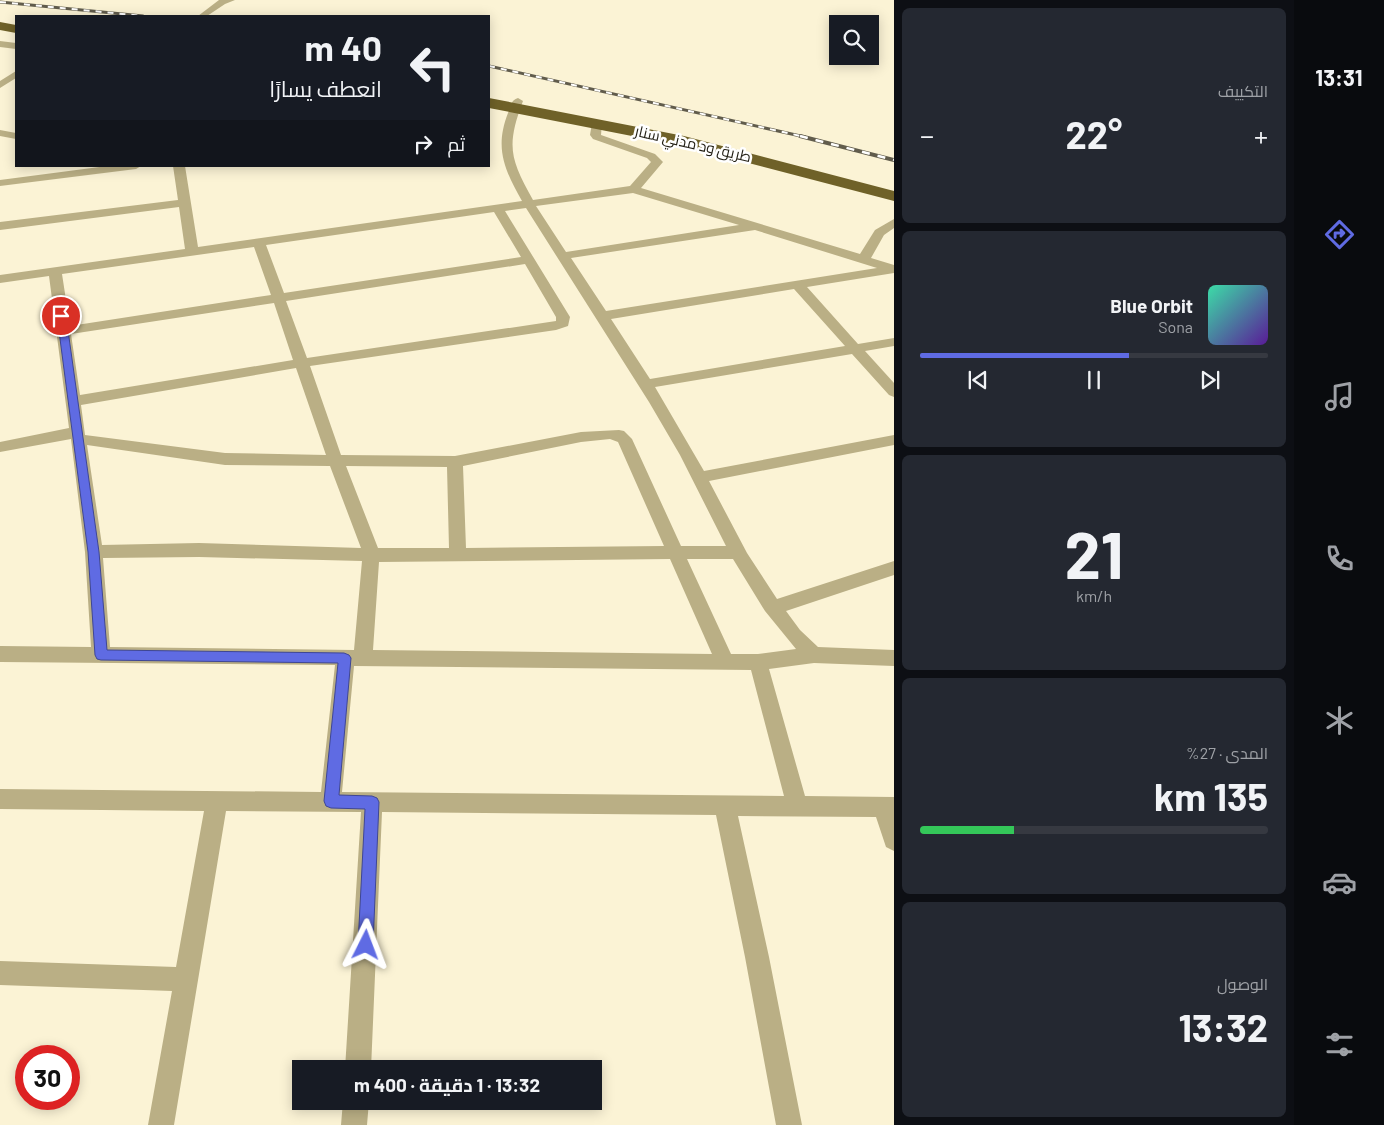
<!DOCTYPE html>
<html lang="ar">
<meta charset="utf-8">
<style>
body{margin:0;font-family:Barlow,Cairo,sans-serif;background:#242831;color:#f1f3f6;direction:rtl;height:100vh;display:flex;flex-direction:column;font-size:19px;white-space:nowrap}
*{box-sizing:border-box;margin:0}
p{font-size:16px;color:#9ea1a6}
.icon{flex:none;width:28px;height:28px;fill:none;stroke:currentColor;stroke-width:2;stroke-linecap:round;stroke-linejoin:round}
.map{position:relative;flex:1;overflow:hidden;direction:ltr}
.details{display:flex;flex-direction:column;gap:8px;padding:8px;background:#0d0f14;width:400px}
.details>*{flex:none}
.top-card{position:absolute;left:15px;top:15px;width:475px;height:152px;border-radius:0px;box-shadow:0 2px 12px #0003;direction:rtl;background:#171b24;color:#f1f3f6;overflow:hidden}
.buttons{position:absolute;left:829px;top:15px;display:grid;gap:10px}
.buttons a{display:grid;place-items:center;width:50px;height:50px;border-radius:0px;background:#171b24;box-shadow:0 2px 12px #0003;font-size:25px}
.speed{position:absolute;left:15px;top:1045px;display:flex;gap:10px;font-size:25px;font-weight:700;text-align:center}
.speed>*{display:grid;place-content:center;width:65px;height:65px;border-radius:50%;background:#171b24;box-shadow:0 2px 12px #0003;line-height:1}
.speed .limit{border:8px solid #d22;background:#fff;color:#111}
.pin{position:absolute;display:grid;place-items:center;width:42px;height:42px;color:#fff;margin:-21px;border:2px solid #fff;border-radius:50%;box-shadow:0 1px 5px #0007}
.me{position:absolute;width:55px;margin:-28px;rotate:3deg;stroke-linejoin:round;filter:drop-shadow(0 0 4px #0008)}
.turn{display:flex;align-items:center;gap:18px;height:105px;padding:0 25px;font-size:22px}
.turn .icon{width:65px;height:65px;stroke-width:2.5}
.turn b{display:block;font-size:35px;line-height:42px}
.then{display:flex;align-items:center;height:48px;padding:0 25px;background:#0003;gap:10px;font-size:19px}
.big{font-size:38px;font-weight:700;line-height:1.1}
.details .card{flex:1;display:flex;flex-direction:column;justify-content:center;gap:8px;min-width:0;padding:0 18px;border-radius:8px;background:#242831}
.details .dial{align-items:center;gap:0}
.dial b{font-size:65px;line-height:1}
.song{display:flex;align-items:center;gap:15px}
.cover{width:60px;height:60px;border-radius:8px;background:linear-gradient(135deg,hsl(160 70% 55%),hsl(270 70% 35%))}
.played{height:5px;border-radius:2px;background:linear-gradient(90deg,#5f6be3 60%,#363941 60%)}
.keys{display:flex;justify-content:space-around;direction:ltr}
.heat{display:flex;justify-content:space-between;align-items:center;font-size:28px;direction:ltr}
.charge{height:8px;border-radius:4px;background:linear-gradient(90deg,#34c759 27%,#363941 0)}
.trip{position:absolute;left:292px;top:1060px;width:310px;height:50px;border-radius:0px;background:#171b24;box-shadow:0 2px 12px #0003;font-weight:700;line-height:50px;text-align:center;direction:rtl}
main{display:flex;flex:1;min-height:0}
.menu{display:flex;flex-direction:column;width:90px;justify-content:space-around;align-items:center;background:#090b0e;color:#9ea1a6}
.menu .icon{width:35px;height:35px}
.menu .current{color:#5f6be3}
.menu b{font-size:22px;color:#f1f3f6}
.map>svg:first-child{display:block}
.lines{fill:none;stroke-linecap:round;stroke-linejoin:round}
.minor{fill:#baaf85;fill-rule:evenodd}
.highway{fill:#6f6128;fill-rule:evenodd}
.rail-far1-casing{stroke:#615c4c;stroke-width:3}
.rail-casing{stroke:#615c4c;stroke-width:4}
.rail-far1{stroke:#fff;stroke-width:2;stroke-dasharray:6;stroke-linecap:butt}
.rail{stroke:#fff;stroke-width:2.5;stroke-dasharray:8;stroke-linecap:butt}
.route{fill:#5f6be3;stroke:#3e4694}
.labels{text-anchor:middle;stroke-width:5;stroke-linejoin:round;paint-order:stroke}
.far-street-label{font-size:15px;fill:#221f14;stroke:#fff}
</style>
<main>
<nav class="menu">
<b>13:31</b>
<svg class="icon current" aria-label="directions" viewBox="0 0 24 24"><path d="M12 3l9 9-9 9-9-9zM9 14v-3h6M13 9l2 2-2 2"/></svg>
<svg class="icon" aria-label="music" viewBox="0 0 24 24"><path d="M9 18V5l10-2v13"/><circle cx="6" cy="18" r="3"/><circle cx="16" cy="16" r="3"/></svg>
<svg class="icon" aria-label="phone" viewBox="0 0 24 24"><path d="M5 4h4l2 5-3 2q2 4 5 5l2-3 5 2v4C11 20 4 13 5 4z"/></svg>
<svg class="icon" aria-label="climate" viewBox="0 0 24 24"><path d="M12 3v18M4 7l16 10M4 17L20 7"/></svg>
<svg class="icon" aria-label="car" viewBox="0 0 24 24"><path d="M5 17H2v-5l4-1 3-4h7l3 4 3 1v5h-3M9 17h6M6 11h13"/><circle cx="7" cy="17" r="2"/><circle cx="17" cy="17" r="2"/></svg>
<svg class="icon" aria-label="filters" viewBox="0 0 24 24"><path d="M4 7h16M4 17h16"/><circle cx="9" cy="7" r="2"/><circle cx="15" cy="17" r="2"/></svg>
</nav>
<section class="details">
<div class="card"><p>التكييف</p>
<div class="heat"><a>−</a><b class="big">22°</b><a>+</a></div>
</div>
<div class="card">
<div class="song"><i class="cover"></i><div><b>Blue Orbit</b><p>Sona</p></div></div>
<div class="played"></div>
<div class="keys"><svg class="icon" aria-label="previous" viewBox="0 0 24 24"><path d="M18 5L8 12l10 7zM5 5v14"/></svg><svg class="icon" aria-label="pause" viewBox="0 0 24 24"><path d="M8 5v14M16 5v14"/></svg><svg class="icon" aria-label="next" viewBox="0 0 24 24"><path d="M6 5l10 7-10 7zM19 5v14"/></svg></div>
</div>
<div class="card dial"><b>21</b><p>km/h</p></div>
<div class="card"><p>المدى · 27%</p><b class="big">135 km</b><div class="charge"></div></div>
<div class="card"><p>الوصول</p><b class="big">13:32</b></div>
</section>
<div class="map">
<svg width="894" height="1125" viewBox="0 0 894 1125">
<rect width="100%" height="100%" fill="#fbf3d5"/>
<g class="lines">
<!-- minor -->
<path class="minor" d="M219,0H235L225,4L207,16H198Z
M0,41L16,43V49L0,47Z
M16,71V78L0,88V81Z
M518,98L523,101C506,146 510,159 533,200L630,186L651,162L647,158L593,139L590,135L592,123L597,120L602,123L601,135L655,154L663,162L641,188L860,254L875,230L894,219V228L884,235L871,258L894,265V273L807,287L858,344L894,338V346L865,351L894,383V397L889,395L852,354L655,387L704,471L894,435V445L709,481L747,553L777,599L894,561V575L786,611L800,630L818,647L894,650V666L814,663L769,669L805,796L894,797V851L886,847L876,817L738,816L769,957L802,1125H776L745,957L716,815L382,812L371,1069H345L361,812L226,811L174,1125H148L172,991L0,985V961L176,967L204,811L0,809V789L321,792L335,665L0,662V646L91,647L85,552L71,439L0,452V442L69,428L49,276L0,283V275L185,249L179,207L0,230V222L178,200L173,166H185L198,247L522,201C505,170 494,149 508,113C510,107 511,100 518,98ZM633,193L739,225L566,252L536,206ZM526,208L649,402L680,455L726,546H681L632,439L624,431L619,430L581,432L455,456L341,455L310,366L556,330L568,326L570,317L505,211ZM494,212L521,257L284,293L266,245ZM755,230L877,268L606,311L571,258ZM254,247L271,295L70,326L62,274ZM525,264L556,317V321L307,358L286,301ZM794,289L845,346L650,379L611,319ZM274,303L293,360L80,395L71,334ZM296,368L326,455L225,453L85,435L81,405ZM610,439L618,442L664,546L466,548L463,466L581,442ZM87,445L225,465L330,466L361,548L199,543L102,545ZM346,466L447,467L449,548H378ZM199,557L362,561L354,650L110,647L103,558ZM670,559L712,654L373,650L379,562ZM687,559H733L765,611L796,649L758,654H731ZM354,666L751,670L784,796L342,792Z
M0,130L16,133V139L0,136Z
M107,166H141L136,169L0,186V180Z
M343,1101H369L367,1125H341Z"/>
<!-- highway -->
<path class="highway" d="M0,22L16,25V33L0,30Z
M489,98L684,136L894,191V201L683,146L489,108Z"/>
<defs>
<path id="rail-far1" d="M0,2L143,16
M489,66L805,137"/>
<path id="rail" d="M800,136L894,160"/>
</defs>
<!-- rail-far1 casing -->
<use href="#rail-far1" class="rail-far1-casing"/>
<!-- rail casing -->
<use href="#rail" class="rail-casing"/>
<!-- rail-far1 -->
<use href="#rail-far1" class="rail-far1"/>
<!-- rail -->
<use href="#rail" class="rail"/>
</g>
<!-- route -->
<path class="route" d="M61,313L66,316L99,552L107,650L344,653L349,655L351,658L339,795L372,796L377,798L379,802L373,945L371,950L366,952L360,950L358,945L365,809L331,808L326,806L324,801L338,663L101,660L97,659L95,655L88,552L57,316Z"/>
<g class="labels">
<!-- far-street labels -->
<g class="far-street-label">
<text transform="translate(693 144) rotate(13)" y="5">طريق ود مدني سنار</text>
</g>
</g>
</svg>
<div class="buttons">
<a><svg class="icon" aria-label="search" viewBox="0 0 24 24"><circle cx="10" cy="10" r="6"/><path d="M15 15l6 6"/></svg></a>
</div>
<div class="speed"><div class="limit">30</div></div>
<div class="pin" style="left:61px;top:316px;background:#d93025"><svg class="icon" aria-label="arrive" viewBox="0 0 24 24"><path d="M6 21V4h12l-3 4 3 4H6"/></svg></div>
<svg class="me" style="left:366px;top:945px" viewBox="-20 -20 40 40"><path d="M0-17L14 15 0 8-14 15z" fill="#5f6be3" stroke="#fff" stroke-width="4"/></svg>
<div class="trip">13:32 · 1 دقيقة · 400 m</div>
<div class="top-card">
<div class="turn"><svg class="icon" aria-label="left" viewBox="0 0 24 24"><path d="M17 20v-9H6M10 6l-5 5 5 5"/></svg><div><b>40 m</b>انعطف يسارًا</div></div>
<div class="then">ثم<svg class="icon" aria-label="right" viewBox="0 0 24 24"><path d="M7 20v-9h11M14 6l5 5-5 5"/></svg></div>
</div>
</div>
</main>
